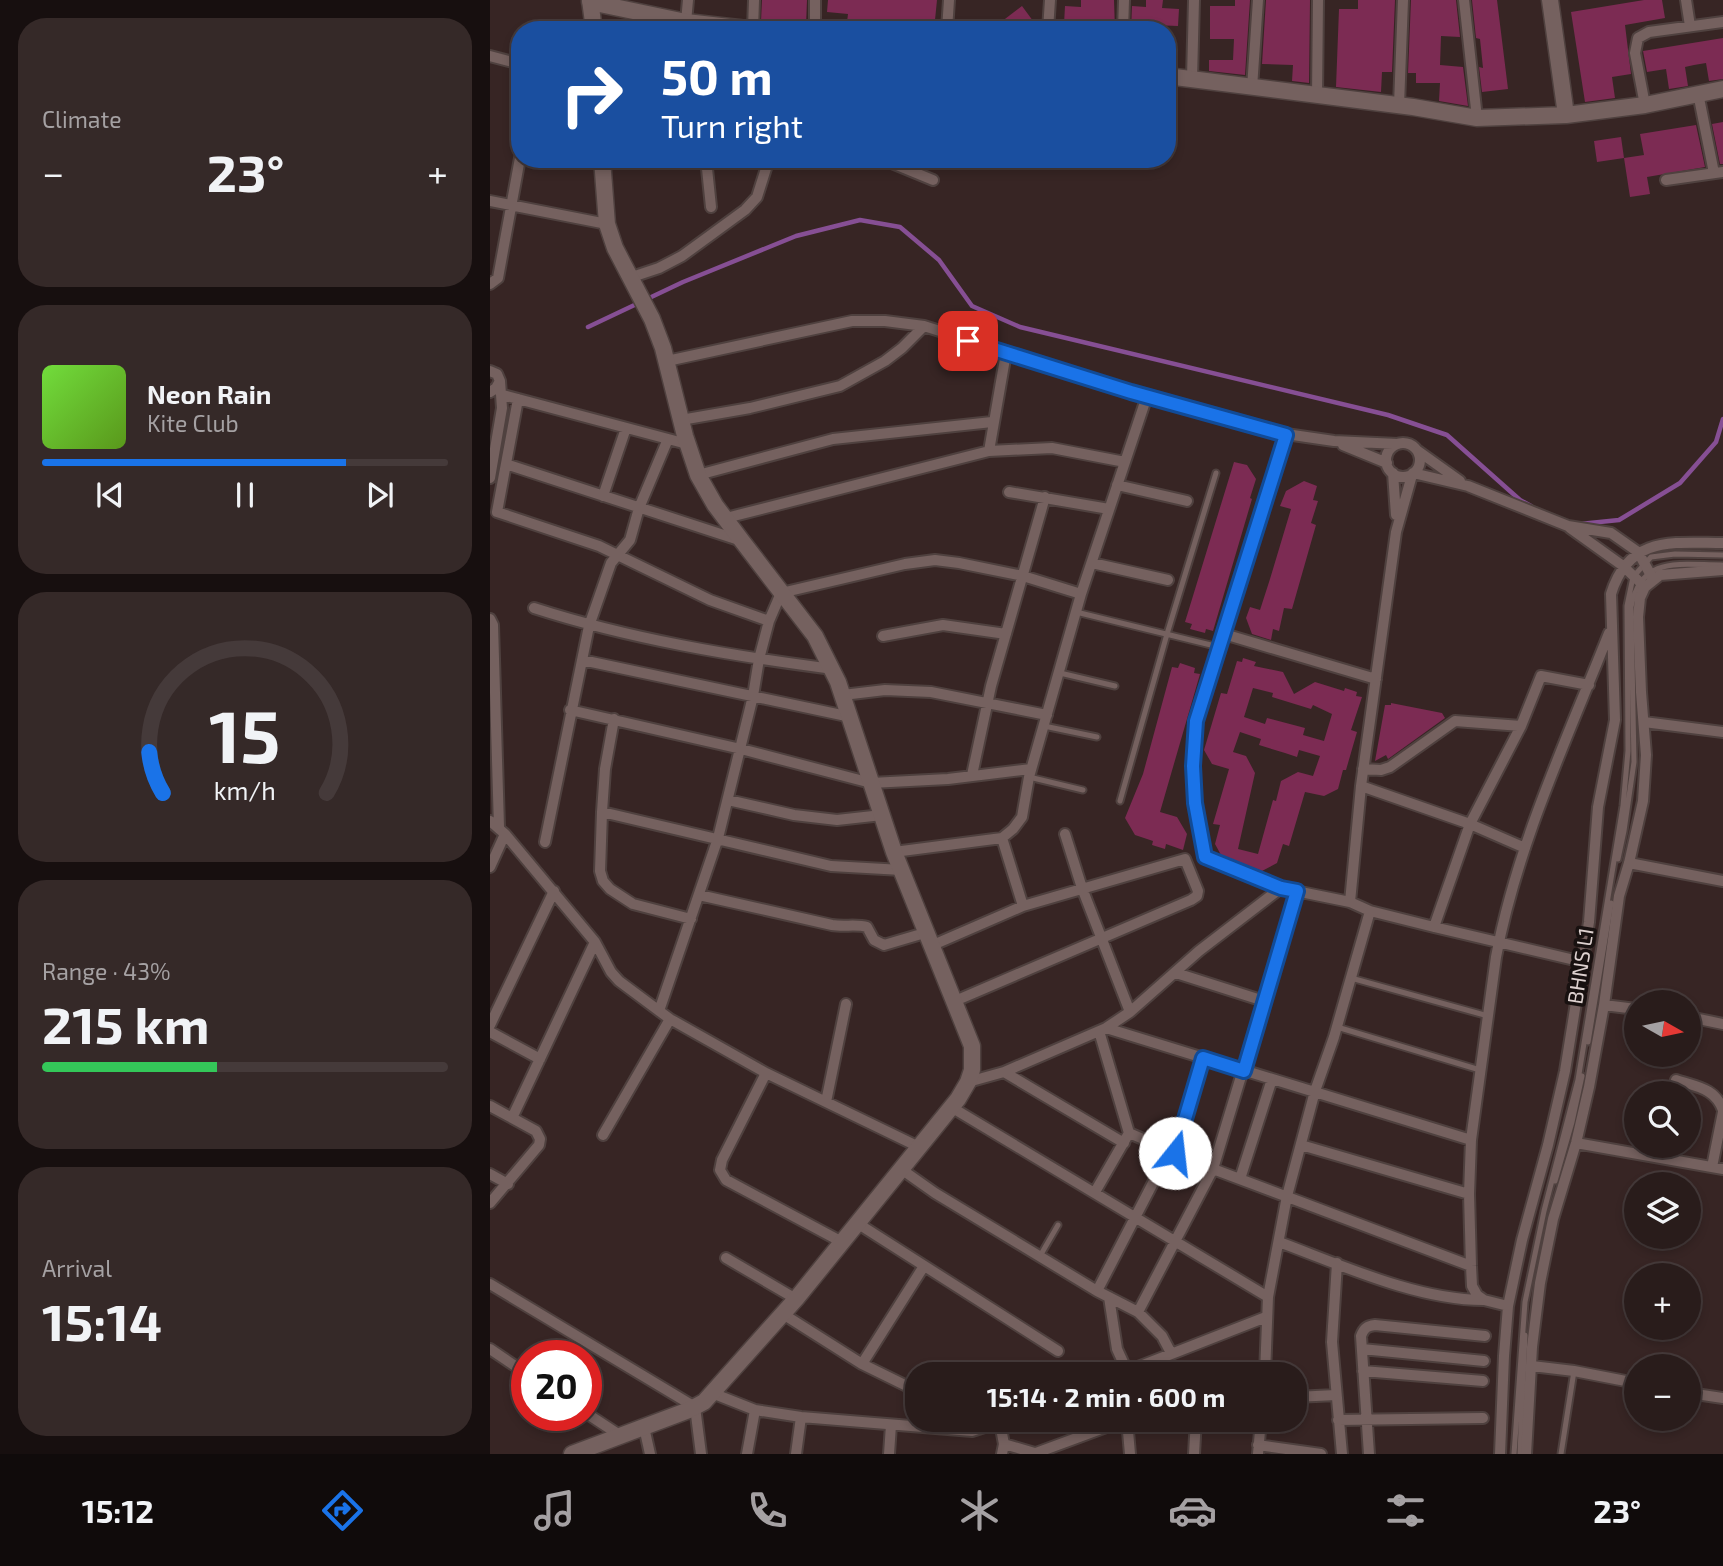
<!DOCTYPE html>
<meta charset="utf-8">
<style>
body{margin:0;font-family:"Exo 2",sans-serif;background:#352928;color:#f1f3f6;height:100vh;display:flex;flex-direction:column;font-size:26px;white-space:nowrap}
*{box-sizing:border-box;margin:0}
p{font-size:23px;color:#a5a1a3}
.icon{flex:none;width:38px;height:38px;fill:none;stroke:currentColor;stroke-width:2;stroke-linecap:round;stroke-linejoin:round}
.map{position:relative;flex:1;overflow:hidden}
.details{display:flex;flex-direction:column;gap:18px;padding:18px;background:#170f0f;width:490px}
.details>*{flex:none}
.hud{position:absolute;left:21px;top:21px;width:665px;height:147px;border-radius:28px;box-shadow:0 4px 10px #0003,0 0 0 2px #453a3a;background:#1a4fa0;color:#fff;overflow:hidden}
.needle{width:46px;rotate:99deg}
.tools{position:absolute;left:1134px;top:990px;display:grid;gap:14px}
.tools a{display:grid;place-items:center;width:77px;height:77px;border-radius:50%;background:#291c1b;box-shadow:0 4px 10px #0003,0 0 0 2px #453a3a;font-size:35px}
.speed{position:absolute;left:21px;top:1340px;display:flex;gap:14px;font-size:35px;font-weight:700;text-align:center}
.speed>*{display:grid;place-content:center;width:91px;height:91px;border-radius:50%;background:#291c1b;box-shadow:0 4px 10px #0003,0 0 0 2px #453a3a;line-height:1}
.speed .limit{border:10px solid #d22;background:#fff;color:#111}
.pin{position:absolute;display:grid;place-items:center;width:60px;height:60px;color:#fff;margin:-30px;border-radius:14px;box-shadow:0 4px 10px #0006}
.me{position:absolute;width:77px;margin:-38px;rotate:16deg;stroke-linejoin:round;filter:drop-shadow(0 0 5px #0008)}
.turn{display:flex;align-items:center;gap:24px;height:147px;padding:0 35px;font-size:32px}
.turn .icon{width:91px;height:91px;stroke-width:2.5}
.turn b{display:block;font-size:49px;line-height:60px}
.big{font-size:52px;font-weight:700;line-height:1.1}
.details .widget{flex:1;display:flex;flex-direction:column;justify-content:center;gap:10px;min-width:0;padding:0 24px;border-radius:28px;background:#352928}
.details .dial{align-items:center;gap:0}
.dial svg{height:182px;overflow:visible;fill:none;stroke:#453a3a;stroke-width:7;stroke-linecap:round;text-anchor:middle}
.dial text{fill:#f1f3f6;stroke:none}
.song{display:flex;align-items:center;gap:21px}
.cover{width:84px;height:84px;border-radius:10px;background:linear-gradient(135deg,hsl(100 70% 55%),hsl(90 70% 35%))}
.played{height:7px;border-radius:4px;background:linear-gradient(90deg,#1a73e8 75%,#453a3a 75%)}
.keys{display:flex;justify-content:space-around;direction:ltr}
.heat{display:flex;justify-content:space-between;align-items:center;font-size:38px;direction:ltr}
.charge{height:10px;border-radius:5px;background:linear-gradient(90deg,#34c759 43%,#453a3a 0)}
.trip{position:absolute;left:415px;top:1362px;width:402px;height:70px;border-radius:28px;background:#291c1b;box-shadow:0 4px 10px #0003,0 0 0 2px #453a3a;font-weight:700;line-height:70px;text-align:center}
.tab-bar{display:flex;height:112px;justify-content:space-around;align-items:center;background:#100b0b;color:#a5a1a3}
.tab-bar .icon{width:49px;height:49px}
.tab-bar .selected{color:#1a73e8}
.tab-bar b{font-size:32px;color:#f1f3f6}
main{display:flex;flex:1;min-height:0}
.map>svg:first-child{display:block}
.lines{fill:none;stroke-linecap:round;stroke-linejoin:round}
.stream{stroke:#864f94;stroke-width:4.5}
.building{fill:#7c2b53;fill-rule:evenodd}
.lane-casing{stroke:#4f413f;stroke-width:9}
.street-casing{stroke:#4f413f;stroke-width:14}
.secondary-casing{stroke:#4f413f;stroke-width:19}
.lane{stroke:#75615f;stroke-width:5}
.street{stroke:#75615f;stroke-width:10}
.secondary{stroke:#75615f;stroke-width:16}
.route-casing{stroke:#114b97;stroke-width:18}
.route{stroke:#1a73e8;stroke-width:12}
.labels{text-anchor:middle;stroke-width:7;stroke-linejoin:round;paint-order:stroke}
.street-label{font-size:21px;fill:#ddd1cf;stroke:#181110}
</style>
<main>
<section class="details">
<div class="widget"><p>Climate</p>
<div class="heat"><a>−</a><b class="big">23°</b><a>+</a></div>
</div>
<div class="widget">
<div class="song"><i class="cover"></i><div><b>Neon Rain</b><p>Kite Club</p></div></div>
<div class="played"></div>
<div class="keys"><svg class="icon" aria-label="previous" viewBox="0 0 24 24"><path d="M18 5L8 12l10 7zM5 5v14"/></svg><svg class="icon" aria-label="pause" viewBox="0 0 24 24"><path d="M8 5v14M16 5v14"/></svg><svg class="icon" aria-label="next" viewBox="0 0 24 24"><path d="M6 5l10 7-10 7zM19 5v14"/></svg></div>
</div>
<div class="widget dial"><svg viewBox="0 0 100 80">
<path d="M14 69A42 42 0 1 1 86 69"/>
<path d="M14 69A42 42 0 0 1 8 51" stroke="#1a73e8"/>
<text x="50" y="56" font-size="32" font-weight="700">15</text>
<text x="50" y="72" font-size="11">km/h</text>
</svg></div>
<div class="widget"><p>Range · 43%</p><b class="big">215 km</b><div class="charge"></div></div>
<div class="widget"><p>Arrival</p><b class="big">15:14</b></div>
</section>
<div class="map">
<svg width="1233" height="1454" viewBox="0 0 1233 1454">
<rect width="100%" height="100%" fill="#372524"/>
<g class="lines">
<!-- stream -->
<path class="stream" d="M98,327L193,282L306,236L370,220L410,227L449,260L482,306L530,327L898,415L957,435L1030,500L1041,506
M1090,524L1129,520L1190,483L1226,442L1233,419"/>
</g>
<!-- building -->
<path class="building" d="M272,0H317L316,26L274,23L271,21Z
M338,0H447L444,30H356L358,14L337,12Z
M591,0H624L625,30H598V25L574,24L575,6L591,7Z
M656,0H673L672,8L689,9L688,26L663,25V30H641L642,6L656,7Z
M745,0H760L755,75L719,71V60H743L744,39H720V6H745Z
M776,0H820L819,83L802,81L803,65L772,64Z
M868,0H905L902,72H892L891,92L846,87L849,9H868Z
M921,0H966L970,37L951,36L950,65L973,67L978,106L949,101L950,83H926V73H918Z
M982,0H1007L1018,89L992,92L989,67L993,68L990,39L986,38Z
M1154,0H1172L1175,18L1135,25L1141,74L1122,77L1125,98L1095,102L1081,12Z
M532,6L546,25L540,30H517L511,22Z
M1233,38V79L1219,81L1216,63L1204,65L1195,67L1198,86L1179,89L1176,69L1157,72L1153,51Z
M1233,122V164H1230L1222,124Z
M1206,125L1215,167L1157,177L1160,194L1140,197L1134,158L1107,162L1104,141L1131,137L1134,158L1154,155L1150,134Z
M744,462L757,465L766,479L760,498L762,499L723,631L716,629L715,633L700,629L702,624L695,622Z
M814,481L827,486L823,500L828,501L821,523L826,525L802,609L794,608L789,631L783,629L781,640L762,634L756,618L760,607L770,610L780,579L801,509L790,506L796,491Z
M753,658L766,662L764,666L793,672L804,694L825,682L854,691L855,688L867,692L866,696L872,697L861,730L867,732L856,770H853L848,789L834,796L815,792L799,846L793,844L787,863L772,871L731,855L725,844L730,825L723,824L739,769L722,764L714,750L731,693L737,694L747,661L752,662ZM763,688L783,693L782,697L821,709L823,705L842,714L834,741L813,735L815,728L777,718L775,724L754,717ZM750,732L771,739L769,745L795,753L807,757L809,750L830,756L823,776L808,772L791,781L786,801L783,800L768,854L748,849L765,773L756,756L743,752Z
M690,663L705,668L704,673L710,674L670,812L687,817L697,834L693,850L676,844L675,849L662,845L663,841L645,835L635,818L653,774L682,667L688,668Z
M901,703L952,713L955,718L898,759L896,755L885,761L895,705H901Z"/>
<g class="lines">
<defs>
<path id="lane" d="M586,612L729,647
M570,673L625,686
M554,726L607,737
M539,777L593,790
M630,801L677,634L726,473
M1128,859L1134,831L1144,762L1141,607C1151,555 1190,565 1232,565
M861,978L998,1016
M847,1027L990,1070
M1098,1042L1121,903
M685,1153L713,1058
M1065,1181L1082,1122L1092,1076
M550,1256L568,1225
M1024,1454L1035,1302L1054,1211L1088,1080L1133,806L1138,751L1137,606L1143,577L1161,557L1185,554L1233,555
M1030,1454L1035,1335
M1071,1454L1084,1371"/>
<path id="street" d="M974,0L987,118
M1196,0L1200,26
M196,22L198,0
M263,29L264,0
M325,30V0
M457,30L459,0
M558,30L560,0
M633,30L634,0
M0,56L30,64
M702,79L704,0
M762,88L768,0
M1208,93L1224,173
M827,97L828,0
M909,105L913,0
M1155,105L1145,53L1148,38L1159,32L1233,22
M216,159L221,207
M392,159L443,180
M1176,180L1233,172
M0,201L117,224
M142,277L169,268L192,256L255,210L267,197L279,159
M0,284L8,278L30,158
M177,361L362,321H395L434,326L641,392L796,434L844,441L908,444
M0,371L7,374L10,381L6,388L0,392
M13,395L197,444
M28,399L7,512L109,546L220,600L279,621
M191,420L260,408L350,386L395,361L412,348L434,326
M796,434L706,721L703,767L705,803L715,857L791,888L860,902L880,911L944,927L1093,962
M896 460a17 17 0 1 1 34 0a17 17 0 1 1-34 0Z
M853,445L897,463
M499,451L562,448L635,462
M928,451L970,481
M16,464L252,541
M903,473L906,515
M923,473L978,486L1078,526L1121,533L1148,552L1163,579
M208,475L343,439L502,422
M0,478L12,408L10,381
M627,485L697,501
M519,492L619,509
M113,496L136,428
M236,518L499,451L516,353
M1080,528L1133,566L1155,587
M602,563L678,580
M44,608C140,639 242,656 343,669
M0,619L3,625L9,827
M734,634L886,679
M393,636L453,625L516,634
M92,660L361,717
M353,695L395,690L441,692L557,715
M80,710L251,749L381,783L458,779L541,769
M124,719L115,769L112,812L110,871L113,881L120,889L143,904L201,919
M1154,722L1233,732
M873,769L891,770L900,767L965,721L1031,726
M482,775L501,686L555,497
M871,786L980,824L1035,848
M238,800L304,815L347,820L392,815
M112,812L341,866L412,870
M0,821L15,834L105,942L121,972L129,981L180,1019L276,1073L429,1147
M575,834L592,888L640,1012
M512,838L533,906
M55,842L99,626L121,563L140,540L149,508L178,439
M404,852L512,838L523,829L532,817L539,777L591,594L657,396
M1139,863L1233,881
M0,867L15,834
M209,895L342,925C353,927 368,924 377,927L384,940L394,945L438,932
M860,902L871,786L906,532L922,475
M944,927L980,824L1031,726L1051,676L1099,685
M443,945L533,906L695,859L708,891L707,896L701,900L465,1001
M686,973L774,1001
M1114,1005L1146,1009
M169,1011L228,838L263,696L269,659L279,621L291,593L415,564L445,560L469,563L533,576L591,594
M1199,1017L1233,1024
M0,1025L64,891
M616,1028L981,1140
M0,1032L50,1059
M514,1072L634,1143
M276,1073L232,1160L230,1170L236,1180L352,1242
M1186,1080C1207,1087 1225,1088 1233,1110
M478,1082L514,1072L616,1028L640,1012L709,951L791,888
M336,1102L356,1004
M0,1106L46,1131L50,1139L49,1145L0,1203
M461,1107L778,1297
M22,1118L105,942
M639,1133L723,1169L981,1266
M113,1135L180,1019
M1086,1143L1233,1169
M811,1145L979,1194
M1222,1167L1233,1112
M411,1169L445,1193L607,1291L648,1312L672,1336L681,1353
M0,1174L18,1184
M750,1179L782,1079
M605,1192L639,1133L609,1031
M367,1223L568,1351
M789,1242C851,1265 927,1300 993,1300
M236,1258L306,1299
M847,1263L842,1342L852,1454
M0,1284L205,1407L211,1454
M607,1291L665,1179
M619,1297L627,1349L637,1371
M1018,1306L994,1300L987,1295L982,1286L981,1266L979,1194L981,1140L1006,957C1027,845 1077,739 1119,633
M648,1312L723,1169L807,891
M293,1314L372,1364L427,1391
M0,1349L37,1374
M872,1349L994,1361
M372,1364L434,1266
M1042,1366L1084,1371L1146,1383
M873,1371L993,1381
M630,1374L776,1317
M775,1374L778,1297L797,1196L825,1091L844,1037L880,911
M222,1393L265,1410L311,1417L482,1431L519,1419
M1199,1393L1233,1398
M805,1397L846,1395
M96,1413L131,1436
M637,1420L640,1454
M848,1420L993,1418
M510,1423L514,1444L512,1454
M154,1427L160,1454
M514,1444L548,1454
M768,1445L831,1454
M546,1453L638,1419
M257,1454L265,1410
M306,1454L311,1417
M399,1454L401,1425
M704,1454L706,1419
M768,1454L771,1419
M879,1454L871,1336C874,1328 877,1326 885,1325L995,1336
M1010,1454L1014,1356L1018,1306L1032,1240L1058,1145L1075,1071L1099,922L1108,807L1125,720L1121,594C1139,535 1183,543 1233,543
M1036,1454L1042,1347L1050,1283L1063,1219L1086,1143L1099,1087L1114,1005L1129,896L1139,863L1153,801L1156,755L1151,692L1148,617L1150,598L1155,587L1170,575L1233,570"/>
<path id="secondary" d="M100,0L104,30
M1060,0L1076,115
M100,2L196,22L266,30
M677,76L923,107L987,118L1076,115L1155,105L1233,89
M82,1454L199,1410L214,1402L306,1299L468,1099L478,1082L482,1070V1046L404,852L348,682L325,636L252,541L225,505L208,475L195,436L173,348L162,319L125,248L117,224L112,159"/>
</defs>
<!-- lane casing -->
<use href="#lane" class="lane-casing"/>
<!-- street casing -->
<use href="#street" class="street-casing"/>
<!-- secondary casing -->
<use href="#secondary" class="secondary-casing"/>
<!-- lane -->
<use href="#lane" class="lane"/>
<!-- street -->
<use href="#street" class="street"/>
<!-- secondary -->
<use href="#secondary" class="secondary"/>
</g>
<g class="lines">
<defs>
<path id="route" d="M478,341L641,392L796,435L706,721L703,766L705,803L715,857L791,888L807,891L754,1071L713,1058L685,1153"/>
</defs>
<!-- route casing -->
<use href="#route" class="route-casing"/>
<!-- route -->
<use href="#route" class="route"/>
</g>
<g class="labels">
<!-- street labels -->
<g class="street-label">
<text transform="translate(1091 966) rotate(-81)" y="7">BHNS L1</text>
</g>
</g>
</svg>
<div class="tools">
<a><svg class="needle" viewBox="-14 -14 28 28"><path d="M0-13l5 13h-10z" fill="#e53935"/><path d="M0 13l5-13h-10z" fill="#a5a1a3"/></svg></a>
<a><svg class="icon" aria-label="search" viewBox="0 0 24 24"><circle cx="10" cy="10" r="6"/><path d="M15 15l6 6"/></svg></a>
<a><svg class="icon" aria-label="layers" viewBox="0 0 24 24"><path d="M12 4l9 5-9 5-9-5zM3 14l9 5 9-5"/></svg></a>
<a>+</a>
<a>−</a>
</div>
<div class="speed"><div class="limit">20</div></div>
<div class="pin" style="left:478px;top:341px;background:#d93025"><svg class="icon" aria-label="arrive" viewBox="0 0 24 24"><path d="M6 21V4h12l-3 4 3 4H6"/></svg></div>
<svg class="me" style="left:685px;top:1153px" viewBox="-20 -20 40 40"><circle r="19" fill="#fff"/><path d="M0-13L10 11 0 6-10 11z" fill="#1a73e8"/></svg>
<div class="trip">15:14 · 2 min · 600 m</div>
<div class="hud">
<div class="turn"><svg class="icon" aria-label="right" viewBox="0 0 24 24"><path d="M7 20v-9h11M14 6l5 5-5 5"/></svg><div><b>50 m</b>Turn right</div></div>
</div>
</div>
</main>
<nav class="tab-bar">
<b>15:12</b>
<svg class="icon selected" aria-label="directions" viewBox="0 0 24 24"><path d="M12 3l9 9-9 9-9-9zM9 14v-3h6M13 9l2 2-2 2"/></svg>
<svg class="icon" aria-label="music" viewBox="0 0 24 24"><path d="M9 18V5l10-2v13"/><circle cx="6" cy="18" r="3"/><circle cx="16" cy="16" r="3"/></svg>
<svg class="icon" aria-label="phone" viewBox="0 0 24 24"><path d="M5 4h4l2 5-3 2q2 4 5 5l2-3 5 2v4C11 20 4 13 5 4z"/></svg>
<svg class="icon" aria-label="climate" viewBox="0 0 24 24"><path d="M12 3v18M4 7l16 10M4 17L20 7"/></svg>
<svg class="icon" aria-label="car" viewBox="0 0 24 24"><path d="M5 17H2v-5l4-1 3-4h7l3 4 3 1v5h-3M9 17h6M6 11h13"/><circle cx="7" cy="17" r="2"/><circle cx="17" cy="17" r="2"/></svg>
<svg class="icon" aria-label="filters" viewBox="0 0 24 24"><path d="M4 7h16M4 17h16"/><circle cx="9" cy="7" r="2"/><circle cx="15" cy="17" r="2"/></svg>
<b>23°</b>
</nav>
